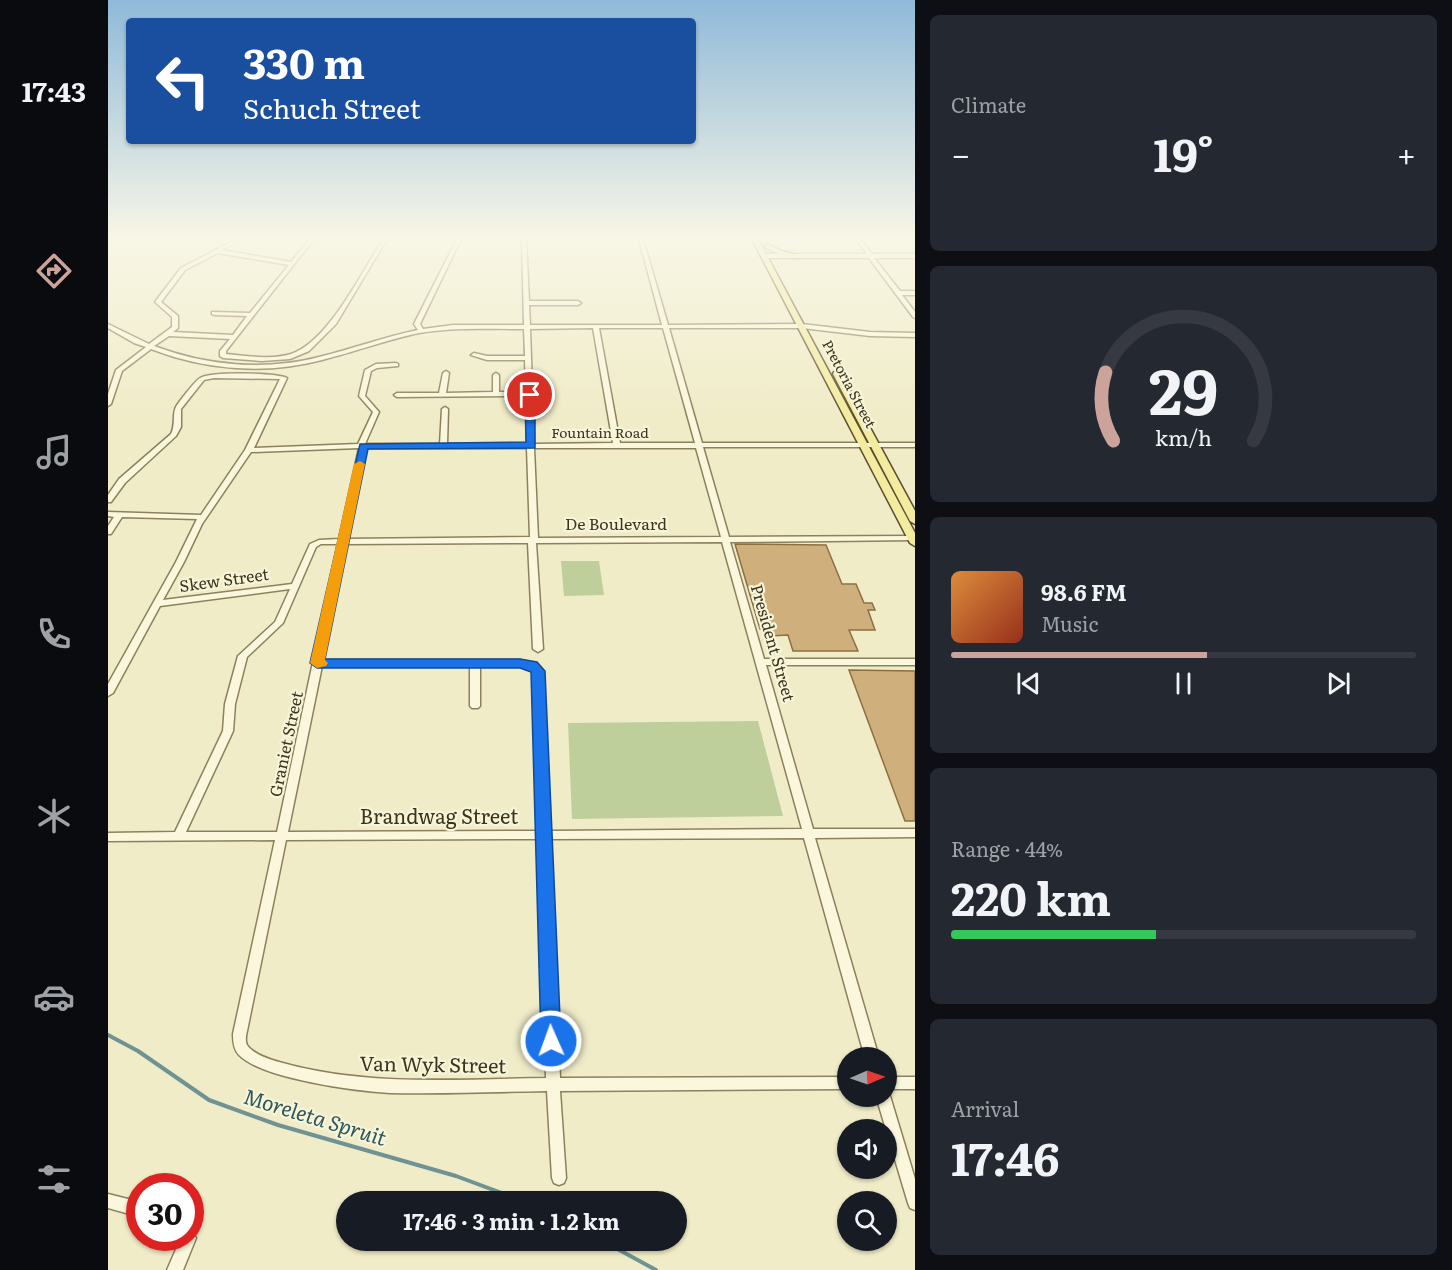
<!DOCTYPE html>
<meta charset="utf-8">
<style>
body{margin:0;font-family:Literata,serif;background:#242831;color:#f1f3f6;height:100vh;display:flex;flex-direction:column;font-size:22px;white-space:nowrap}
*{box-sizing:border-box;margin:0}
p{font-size:20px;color:#9ea1a6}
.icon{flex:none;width:33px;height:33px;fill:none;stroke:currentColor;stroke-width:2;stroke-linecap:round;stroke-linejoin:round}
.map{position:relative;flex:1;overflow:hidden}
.details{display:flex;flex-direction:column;gap:15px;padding:15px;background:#0d0f14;width:537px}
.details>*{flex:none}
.hud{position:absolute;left:18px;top:18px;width:570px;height:126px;border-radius:6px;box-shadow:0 2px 4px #0004;background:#1a4fa0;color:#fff;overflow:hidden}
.needle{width:39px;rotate:88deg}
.controls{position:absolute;left:729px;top:1047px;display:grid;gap:12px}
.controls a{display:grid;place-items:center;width:60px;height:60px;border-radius:50%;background:#171b24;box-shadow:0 2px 4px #0004;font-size:30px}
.speed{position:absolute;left:18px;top:1173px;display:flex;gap:12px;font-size:30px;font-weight:700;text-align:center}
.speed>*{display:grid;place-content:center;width:78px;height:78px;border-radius:50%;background:#171b24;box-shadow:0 2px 4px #0004;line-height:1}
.speed .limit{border:9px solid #d22;background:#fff;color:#111}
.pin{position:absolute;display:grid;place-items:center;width:51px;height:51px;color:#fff;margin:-26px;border:3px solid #fff;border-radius:50%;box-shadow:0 2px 6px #0007}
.me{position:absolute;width:66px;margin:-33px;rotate:358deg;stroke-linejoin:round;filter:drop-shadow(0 0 4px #0008)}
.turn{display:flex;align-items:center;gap:21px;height:126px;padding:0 18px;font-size:27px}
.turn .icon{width:78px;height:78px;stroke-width:2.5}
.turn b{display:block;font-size:42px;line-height:51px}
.big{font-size:45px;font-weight:700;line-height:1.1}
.details .card{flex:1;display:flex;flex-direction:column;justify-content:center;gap:9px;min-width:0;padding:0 21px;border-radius:9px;background:#242831}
.details .dial{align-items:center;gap:0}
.dial svg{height:156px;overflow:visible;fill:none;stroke:#363941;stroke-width:7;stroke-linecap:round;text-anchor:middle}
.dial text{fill:#f1f3f6;stroke:none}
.song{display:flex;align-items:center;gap:18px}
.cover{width:72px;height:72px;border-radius:9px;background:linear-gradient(135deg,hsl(30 70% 55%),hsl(10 70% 35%))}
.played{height:6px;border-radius:3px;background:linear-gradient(90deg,#cca39a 55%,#363941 55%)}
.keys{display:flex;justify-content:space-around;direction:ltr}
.heat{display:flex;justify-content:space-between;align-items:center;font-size:33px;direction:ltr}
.charge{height:9px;border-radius:4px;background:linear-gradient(90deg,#34c759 44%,#363941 0)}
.trip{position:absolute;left:228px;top:1191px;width:351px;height:60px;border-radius:30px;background:#171b24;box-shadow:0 2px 4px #0004;font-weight:700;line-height:60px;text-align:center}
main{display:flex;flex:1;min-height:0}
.tab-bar{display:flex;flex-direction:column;width:108px;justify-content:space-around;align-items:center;background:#090b0e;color:#9ea1a6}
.tab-bar .icon{width:42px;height:42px}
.tab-bar .on{color:#cca39a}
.tab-bar b{font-size:27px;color:#f1f3f6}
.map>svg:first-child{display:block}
.green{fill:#becf9b}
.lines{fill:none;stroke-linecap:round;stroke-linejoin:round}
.stream{stroke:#6f9392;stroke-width:4}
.building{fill:#cfb07c;stroke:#8d6f41;stroke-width:1.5}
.minor-casing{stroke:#8d805c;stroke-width:3}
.major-casing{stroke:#5b4d30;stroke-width:3}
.minor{fill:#faf7dc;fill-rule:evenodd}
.major{fill:#f3eb9f;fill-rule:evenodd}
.route{fill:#1a73e8;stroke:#114b97;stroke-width:1.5}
.slow{fill:#f59e0b}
.labels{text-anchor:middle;stroke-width:4.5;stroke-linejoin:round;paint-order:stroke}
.far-street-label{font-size:14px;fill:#3d3420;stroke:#f7f5d8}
.street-label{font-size:16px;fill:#3d3420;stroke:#f7f5d8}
.near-street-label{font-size:20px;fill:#3d3420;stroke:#f7f5d8}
.near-water-label{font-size:21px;font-style:italic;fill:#2f565d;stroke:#f7f5d8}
</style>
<main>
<nav class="tab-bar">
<b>17:43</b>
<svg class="icon on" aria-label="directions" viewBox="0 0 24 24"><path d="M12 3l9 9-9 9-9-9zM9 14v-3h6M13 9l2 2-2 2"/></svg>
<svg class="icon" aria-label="music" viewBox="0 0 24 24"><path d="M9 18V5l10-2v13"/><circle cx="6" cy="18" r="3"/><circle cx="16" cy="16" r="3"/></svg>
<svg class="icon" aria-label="phone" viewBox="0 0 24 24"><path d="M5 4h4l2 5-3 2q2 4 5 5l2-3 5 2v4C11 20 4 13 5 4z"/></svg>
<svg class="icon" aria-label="climate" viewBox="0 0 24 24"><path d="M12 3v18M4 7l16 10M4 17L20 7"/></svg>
<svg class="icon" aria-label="car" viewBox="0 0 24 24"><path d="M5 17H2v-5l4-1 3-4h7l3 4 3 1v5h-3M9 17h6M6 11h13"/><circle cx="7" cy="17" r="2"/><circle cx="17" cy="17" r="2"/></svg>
<svg class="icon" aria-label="filters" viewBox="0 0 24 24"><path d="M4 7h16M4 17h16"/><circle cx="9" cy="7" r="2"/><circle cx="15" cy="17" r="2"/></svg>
</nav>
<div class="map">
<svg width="807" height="1270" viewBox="0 0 807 1270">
<rect width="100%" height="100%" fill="#f0ecc8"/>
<!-- green -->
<path class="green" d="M453,561H491L496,595L456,596Z
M650,721L675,816L464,819L460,723Z"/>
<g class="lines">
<!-- stream -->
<path class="stream" d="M0,1035L30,1051L101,1100L170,1125L348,1176L418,1202
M493,1240L548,1270"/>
</g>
<!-- building -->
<path class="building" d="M627,544L718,545L734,584H748L756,603H764L767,610H760L767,630H741L750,651H685L680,635L662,636L659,629H652Z
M741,670L807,671V821H797Z"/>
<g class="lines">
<defs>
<path id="minor" d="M129,239H134L114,250L183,262L202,239H206L118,351V354C138,356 164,360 183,354C220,342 254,272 275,239H279L228,324L201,351L182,359L154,361L115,358L112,356V351L122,339L61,336L46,346C99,366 157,371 211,357C244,349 276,337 310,330L306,324L349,239H353L312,324L315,329L345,325H416L414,239H418L421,301H470L473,303L470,305H421L422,325H554L531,239H535L560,325L694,324L762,332L807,333V337L762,336L694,328H561L594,443H807V447H595L621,537L807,536V540L622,542L656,659H807V665H658L705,829H807V837L707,838L771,1058H757L696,838L442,839L452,1078L740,1077V1089L452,1091L458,1178L456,1183L451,1185L446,1183L444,1178L439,1091C386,1092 334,1094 282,1093C248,1091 155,1079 131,1055C126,1050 125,1042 125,1034L167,840L0,841V833L67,832L115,731L117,704L130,656L167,622L182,589L52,606L5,693L0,696V684L68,562L89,519L14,517L3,534H0V526L6,517L0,516V512L93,515L137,450L172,379L106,378L96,380L73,409V427L68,436L17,483L3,502H0V495L11,479L63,434C68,424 64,414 68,407C70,403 88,380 92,378C102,371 169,373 179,378L146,448L250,444L265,412L251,396L257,370L268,364L288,363L290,364V366L269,368L263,371L257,396L271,412L257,444H332L334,409L337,407L340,409L339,444H419L418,396L289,397L286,395L289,393H331L335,373L338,371L341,373L338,393L385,392V375L388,373L391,375V392H418L417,360H379L363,355L366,353L379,356H417L416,329C381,329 346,327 311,333C278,340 246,352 214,360C157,375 97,370 43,349L14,371L3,404L0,406V394L8,370L38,347L26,343L0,328V324L41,344L64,327V317L47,302L73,268ZM110,253L181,265L142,313L104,312V314L106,315L139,316L125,335L65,332L70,328V316L53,302L77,270ZM485,328L505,443L426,444L422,329ZM491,328H555L587,443H512ZM251,448L231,539L211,540L202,544L184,584L55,600L76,562L94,524L143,452ZM258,448H419L422,537L239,539ZM426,448H588L613,537L430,538ZM614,542L694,829L441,831L435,671L427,664L412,660H215L238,544L420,543L425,649L430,652L435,649L428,543ZM213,544H230L169,832H78L125,731L127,704L139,657L175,623L208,547ZM214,666H362V706L364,708H370L372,706V666C388,666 412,661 425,672L430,831L180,832ZM431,839L438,1078C349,1079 258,1087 171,1062C161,1059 145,1054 139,1045C137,1041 138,1035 139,1031L178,840Z
M748,239H752L764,254H807V258H766L792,291H807V295H794L807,312V318L805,317L761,258H656L653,256L656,254H759Z
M778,1077H807V1089H778Z
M778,1091L782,1096L807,1179V1210L802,1208L800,1203L768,1096H778Z
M0,1194L32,1202V1217L0,1208Z
M82,1231L85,1233L88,1238L75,1270H59L73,1238H82Z"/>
<path id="major" d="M644,239H650L807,533V546L802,543Z
M659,244L674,251L693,256L690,258L670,254L657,247L656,246Z
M726,372L733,374L807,511V524L802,521L725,374Z"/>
</defs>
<!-- minor casing -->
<use href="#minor" class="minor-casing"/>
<!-- major casing -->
<use href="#major" class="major-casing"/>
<!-- minor -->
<use href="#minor" class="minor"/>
<!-- major -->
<use href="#major" class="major"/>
</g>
<!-- sky -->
<linearGradient id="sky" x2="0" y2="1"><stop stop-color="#8fbad9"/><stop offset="0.57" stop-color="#f8f6e6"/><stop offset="1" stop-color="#f8f6e6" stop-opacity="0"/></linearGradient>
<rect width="807" height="417" fill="url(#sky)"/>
<!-- route -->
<path class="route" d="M422,392L427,395V448L260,449L217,659H412L429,662L437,671L453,1041L450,1048L443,1050L436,1048L433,1041L423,672L412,668H209L202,663L252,444L418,442L417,395Z"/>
<!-- slow -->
<path class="slow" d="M252,461L257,464L217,660L220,663L218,666L209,668L202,663L246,464Z"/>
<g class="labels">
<!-- far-street labels -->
<g class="far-street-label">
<text transform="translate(741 384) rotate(62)" y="5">Pretoria Street</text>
<text x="492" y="438">Fountain Road</text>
</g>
<!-- street labels -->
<g class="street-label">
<text x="508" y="530">De Boulevard</text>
<text transform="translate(116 580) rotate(-8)" y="6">Skew Street</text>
<text transform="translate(665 643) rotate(74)" y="6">President Street</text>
<text transform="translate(178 744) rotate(-78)" y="6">Graniet Street</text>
</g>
<!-- near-street labels -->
<g class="near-street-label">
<text x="331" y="824">Brandwag Street</text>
<text transform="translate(325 1065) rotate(1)" y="7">Van Wyk Street</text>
</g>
<!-- near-water labels -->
<g class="near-water-label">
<text transform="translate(207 1118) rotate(17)" y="7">Moreleta Spruit</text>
</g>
</g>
</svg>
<div class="controls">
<a><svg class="needle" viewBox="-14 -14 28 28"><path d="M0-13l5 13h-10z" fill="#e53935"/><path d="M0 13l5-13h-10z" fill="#9ea1a6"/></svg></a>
<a><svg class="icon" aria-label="sound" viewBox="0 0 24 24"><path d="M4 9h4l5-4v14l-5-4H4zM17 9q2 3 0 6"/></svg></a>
<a><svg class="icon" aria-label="search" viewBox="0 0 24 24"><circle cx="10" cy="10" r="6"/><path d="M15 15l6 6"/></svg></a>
</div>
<div class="speed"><div class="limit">30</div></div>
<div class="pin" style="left:422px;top:395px;background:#d93025"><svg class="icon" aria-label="arrive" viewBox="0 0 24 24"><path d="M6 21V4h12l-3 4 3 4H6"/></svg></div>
<svg class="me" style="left:443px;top:1041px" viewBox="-20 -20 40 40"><circle r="17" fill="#1a73e8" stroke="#fff" stroke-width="3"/><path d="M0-11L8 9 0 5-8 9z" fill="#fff"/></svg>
<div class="trip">17:46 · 3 min · 1.2 km</div>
<div class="hud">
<div class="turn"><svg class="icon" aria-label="left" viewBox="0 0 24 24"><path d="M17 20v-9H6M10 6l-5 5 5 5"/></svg><div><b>330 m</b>Schuch Street</div></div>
</div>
</div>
<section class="details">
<div class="card"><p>Climate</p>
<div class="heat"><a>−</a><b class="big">19°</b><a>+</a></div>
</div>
<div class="card dial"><svg viewBox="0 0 100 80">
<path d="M14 69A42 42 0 1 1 86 69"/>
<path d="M14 69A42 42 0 0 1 10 34" stroke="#cca39a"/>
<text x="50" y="56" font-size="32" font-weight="700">29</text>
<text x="50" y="72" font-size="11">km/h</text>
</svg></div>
<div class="card">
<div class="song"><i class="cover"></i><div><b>98.6 FM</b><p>Music</p></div></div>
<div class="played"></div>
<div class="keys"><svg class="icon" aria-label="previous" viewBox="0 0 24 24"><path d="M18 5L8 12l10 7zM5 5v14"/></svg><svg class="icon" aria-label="pause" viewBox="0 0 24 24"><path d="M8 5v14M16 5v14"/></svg><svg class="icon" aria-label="next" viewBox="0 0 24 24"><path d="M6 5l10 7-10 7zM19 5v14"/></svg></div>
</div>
<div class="card"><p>Range · 44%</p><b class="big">220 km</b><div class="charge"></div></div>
<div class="card"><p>Arrival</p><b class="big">17:46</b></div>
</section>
</main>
